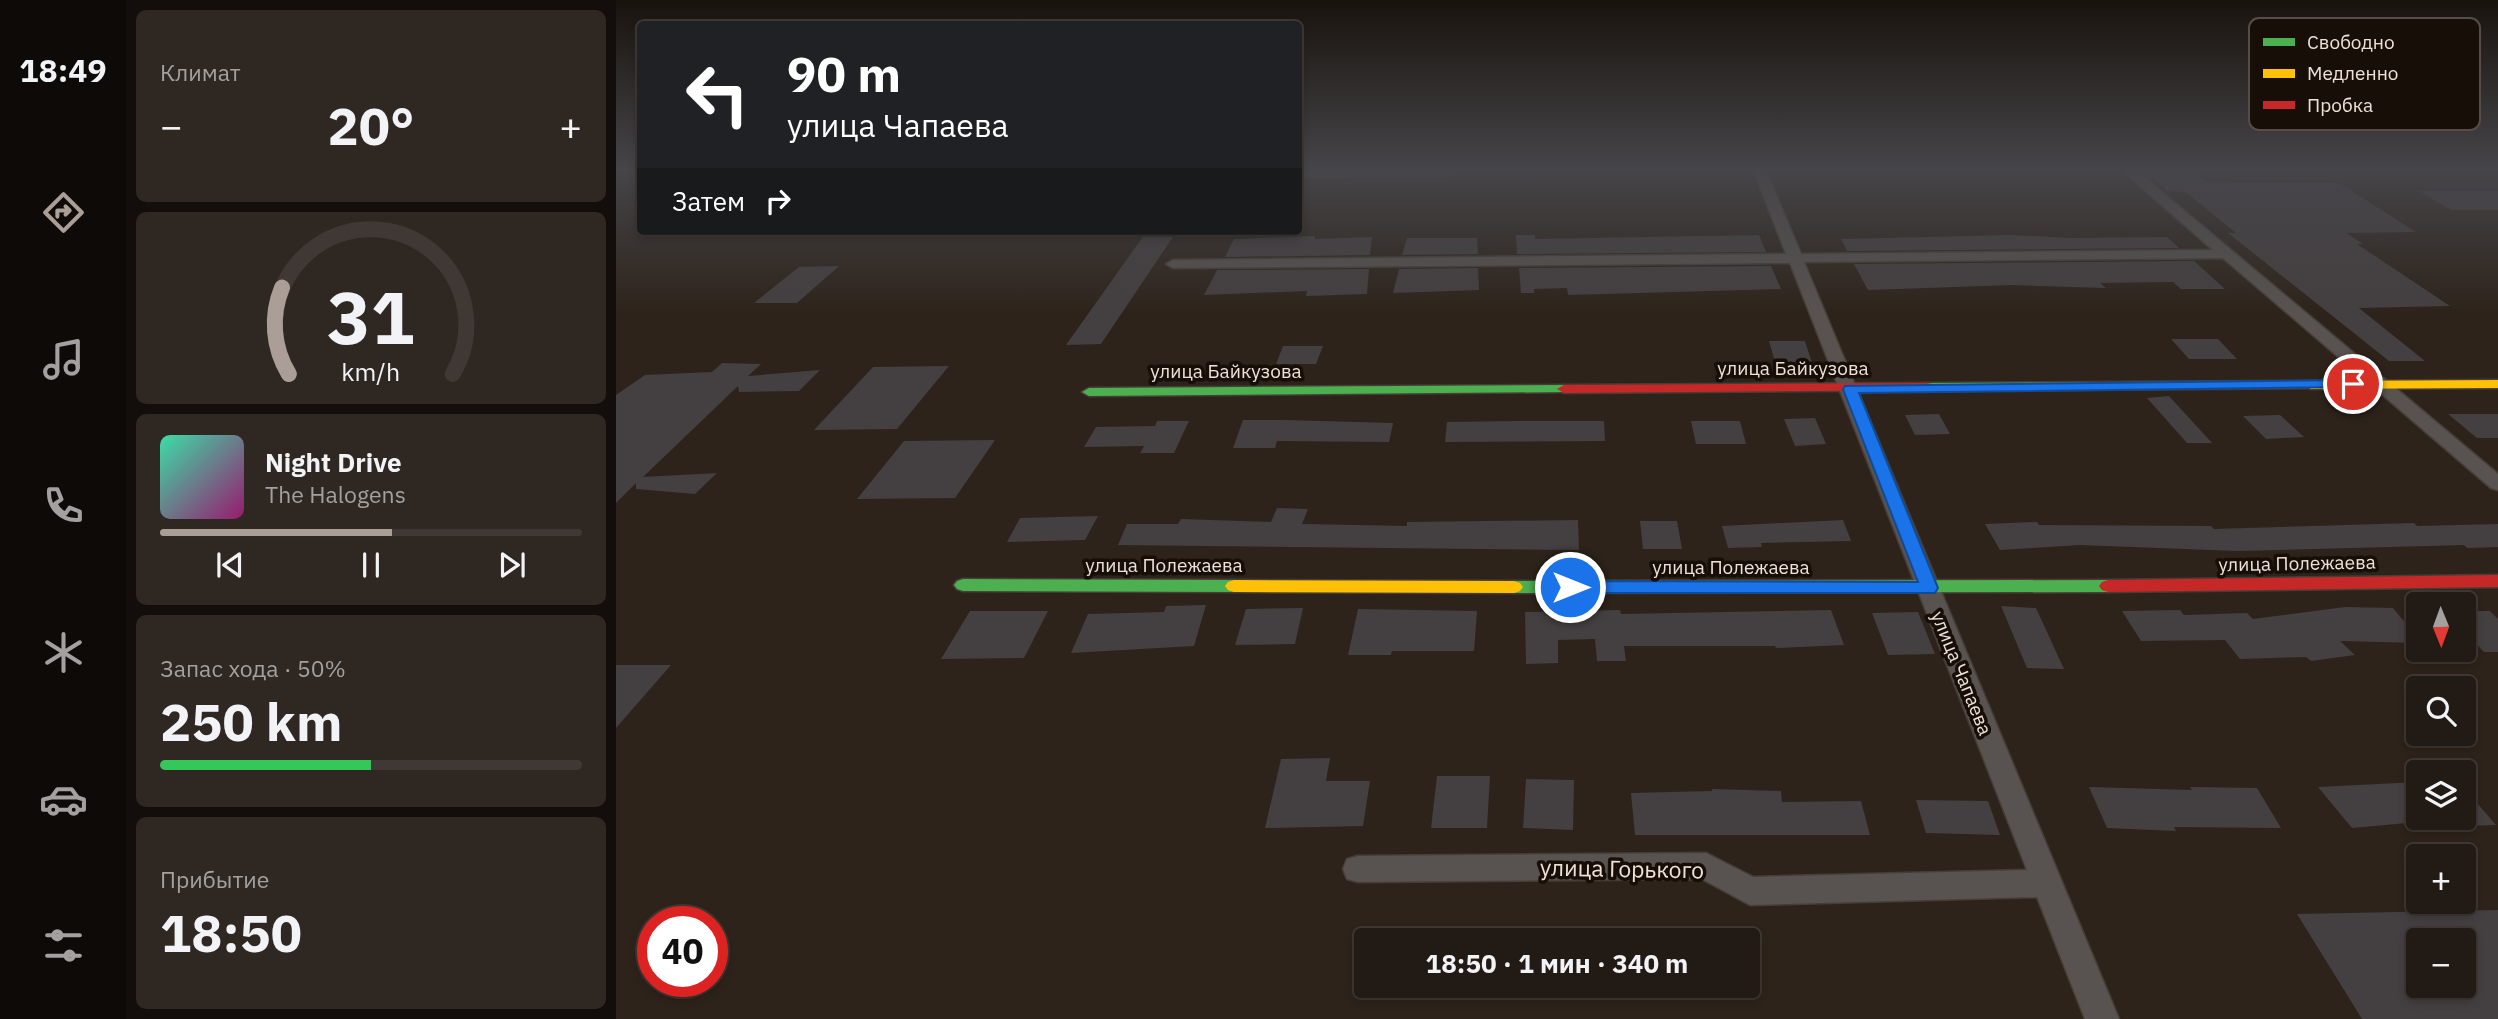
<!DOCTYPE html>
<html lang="ru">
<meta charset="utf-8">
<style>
body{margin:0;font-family:"IBM Plex Sans",sans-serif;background:#2e2722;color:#f1f3f6;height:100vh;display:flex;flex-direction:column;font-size:26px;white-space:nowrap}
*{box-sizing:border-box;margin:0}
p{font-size:23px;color:#a2a1a0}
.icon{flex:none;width:38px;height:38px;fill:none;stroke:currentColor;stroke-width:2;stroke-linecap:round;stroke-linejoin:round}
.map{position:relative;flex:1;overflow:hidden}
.panel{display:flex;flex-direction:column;gap:10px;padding:10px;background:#130e0b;width:490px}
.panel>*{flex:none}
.hud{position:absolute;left:21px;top:21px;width:665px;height:214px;border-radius:7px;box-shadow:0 4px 10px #0003,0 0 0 2px #3f3834;background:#202124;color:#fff;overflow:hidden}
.needle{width:46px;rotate:179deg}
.tools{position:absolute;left:1790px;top:592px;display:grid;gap:14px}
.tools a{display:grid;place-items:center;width:70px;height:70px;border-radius:7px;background:#221a14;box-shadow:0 4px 10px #0003,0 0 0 2px #3f3834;font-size:35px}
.speed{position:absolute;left:21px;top:906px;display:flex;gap:14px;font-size:35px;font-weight:700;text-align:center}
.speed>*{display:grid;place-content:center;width:91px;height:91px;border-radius:50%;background:#221a14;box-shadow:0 4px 10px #0003,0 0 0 2px #3f3834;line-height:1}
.speed .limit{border:10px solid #d22;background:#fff;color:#111}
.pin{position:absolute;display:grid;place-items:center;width:60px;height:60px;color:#fff;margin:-30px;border:4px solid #fff;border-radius:50%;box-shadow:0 2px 7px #0007}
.me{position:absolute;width:77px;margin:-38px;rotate:90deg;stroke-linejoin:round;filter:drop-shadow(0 0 5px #0008)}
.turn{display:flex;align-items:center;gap:24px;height:147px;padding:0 35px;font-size:32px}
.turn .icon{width:91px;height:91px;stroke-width:2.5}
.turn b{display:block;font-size:49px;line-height:60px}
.then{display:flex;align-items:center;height:66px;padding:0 35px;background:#0003;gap:14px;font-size:26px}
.big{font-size:52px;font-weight:800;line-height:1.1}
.panel .widget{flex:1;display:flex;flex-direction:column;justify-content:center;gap:10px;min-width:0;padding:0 24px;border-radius:10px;background:#2e2722}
.panel .dial{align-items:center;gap:0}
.dial svg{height:182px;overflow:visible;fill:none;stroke:#3f3834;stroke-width:7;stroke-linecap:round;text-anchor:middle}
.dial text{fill:#f1f3f6;stroke:none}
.song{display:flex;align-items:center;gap:21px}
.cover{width:84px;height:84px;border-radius:10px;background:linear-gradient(135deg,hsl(160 70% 55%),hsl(320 70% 35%))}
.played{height:7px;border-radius:4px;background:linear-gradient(90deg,#ab9e96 55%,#3f3834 55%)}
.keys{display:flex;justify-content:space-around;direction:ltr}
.heat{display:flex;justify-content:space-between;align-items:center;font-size:38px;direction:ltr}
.charge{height:10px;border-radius:5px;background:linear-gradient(90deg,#34c759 50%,#3f3834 0)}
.trip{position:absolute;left:738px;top:928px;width:406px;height:70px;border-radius:7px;background:#221a14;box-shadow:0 4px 10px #0003,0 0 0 2px #3f3834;font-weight:800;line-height:70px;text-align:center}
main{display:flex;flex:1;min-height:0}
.menu{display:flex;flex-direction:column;width:126px;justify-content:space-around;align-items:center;background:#0e0a08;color:#a2a1a0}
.menu .icon{width:49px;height:49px}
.menu .selected{color:#ab9e96}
.menu b{font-size:32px;color:#f1f3f6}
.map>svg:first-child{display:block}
.building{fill:#443f40;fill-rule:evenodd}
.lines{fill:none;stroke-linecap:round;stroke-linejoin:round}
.street-casing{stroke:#463e36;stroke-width:3}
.fast-casing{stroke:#463e36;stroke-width:3}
.slow-casing{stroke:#463e36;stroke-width:3}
.jam-casing{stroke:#463e36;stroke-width:3}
.street{fill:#585350;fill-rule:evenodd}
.fast{fill:#4caf50;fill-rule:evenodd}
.slow{fill:#ffc107;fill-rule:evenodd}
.jam{fill:#c62828;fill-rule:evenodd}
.route{fill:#1a73e8;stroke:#114b97;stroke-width:2}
.labels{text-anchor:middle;stroke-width:7;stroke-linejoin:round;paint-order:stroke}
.street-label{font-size:19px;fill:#efe1d8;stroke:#160e07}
.near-street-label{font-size:23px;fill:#efe1d8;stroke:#160e07}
.key{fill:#160e07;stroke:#574d46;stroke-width:2}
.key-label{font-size:19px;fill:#efe1d8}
</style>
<main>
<nav class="menu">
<b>18:49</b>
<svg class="icon selected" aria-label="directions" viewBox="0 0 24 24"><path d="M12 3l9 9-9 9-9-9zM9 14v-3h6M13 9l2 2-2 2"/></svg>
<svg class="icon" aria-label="music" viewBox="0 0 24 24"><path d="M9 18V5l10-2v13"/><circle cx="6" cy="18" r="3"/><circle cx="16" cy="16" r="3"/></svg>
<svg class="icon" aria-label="phone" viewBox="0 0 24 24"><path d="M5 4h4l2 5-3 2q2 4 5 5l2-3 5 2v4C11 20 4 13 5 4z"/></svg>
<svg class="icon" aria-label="climate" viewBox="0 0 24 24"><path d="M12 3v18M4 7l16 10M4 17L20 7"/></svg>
<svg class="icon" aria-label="car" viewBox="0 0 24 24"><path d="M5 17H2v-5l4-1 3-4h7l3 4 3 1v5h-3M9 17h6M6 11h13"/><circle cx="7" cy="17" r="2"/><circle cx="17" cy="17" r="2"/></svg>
<svg class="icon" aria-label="filters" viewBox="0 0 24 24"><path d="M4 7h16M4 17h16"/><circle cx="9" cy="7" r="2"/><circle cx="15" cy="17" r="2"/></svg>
</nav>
<section class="panel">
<div class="widget"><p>Климат</p>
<div class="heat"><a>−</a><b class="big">20°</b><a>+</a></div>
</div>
<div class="widget dial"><svg viewBox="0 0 100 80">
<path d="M14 69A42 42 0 1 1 86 69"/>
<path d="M14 69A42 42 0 0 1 11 31" stroke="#ab9e96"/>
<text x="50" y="56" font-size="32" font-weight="700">31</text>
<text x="50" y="72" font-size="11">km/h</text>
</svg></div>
<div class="widget">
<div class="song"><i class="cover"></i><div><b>Night Drive</b><p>The Halogens</p></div></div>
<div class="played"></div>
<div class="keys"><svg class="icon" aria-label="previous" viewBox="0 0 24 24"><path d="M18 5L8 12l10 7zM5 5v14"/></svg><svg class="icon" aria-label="pause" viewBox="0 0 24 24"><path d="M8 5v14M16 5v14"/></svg><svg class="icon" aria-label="next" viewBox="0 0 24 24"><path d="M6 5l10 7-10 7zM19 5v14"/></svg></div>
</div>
<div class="widget"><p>Запас хода · 50%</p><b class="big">250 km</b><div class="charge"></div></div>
<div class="widget"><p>Прибытие</p><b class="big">18:50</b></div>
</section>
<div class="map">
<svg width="1882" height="1019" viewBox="0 0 1882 1019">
<rect width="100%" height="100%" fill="#2d231a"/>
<!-- building -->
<path class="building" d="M1528,171H1576L1590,182L1723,183L1800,232L1730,233L1747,244H1741L1834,306L1743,308L1809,361H1773L1612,233H1620L1570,192L1551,191Z
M1803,191H1882V210H1835Z
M531,231H561L485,344L450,345Z
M900,235H919V239L1143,235L1150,252L901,254Z
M1394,235L1454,238L1551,237L1563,248L1231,251L1225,239Z
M699,236V239L756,237L754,255L609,257L618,239Z
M791,238H861L862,254L786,255Z
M1578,261L1609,289H1565L1557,282L1484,283L1490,288L1396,285L1252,290L1238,264Z
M223,266L181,303H138L183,267Z
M1155,266L1165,289L952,295L951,288L918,289V293H905L903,268Z
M862,268L863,290L777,293L783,269Z
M753,269L751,294L690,296L691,291L588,295L601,270Z
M1555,339H1602L1621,359H1573Z
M1153,341H1189L1196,363L1159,362Z
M667,346H707L700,364H660Z
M106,363L145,364L132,376L204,370L183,391L123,392L122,386L27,477L101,473L79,494L20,489V483L0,503V395L29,375L96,372Z
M333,366L281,429L198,430L257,367Z
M1553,396L1596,443H1571L1531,398Z
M1323,414L1334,434L1299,435L1289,415Z
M1832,414H1882V438H1861Z
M1664,415L1688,437L1650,439L1627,416Z
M1199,418L1210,444L1179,446L1168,419Z
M627,420H668L777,423L773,442L661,441L659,448H617Z
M541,421H573L558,453H524L528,446L468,447L480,427L539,426Z
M901,421H988L989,441L829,442L831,422Z
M1075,421H1124L1130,444H1080Z
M379,440L339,498L241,499L288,441Z
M661,508L692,509L686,524L791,526V522L962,520L963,550L502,545L511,524H562L565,519L655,522Z
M482,516L469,540L391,542L404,518Z
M1227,520L1235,541L1145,543L1146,547L1112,548L1106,526Z
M1024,521H1061L1066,549H1027Z
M1421,522L1423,525L1595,526L1598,529L1798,523L1801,526L1882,524V547L1851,548L1848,545L1621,551L1464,545L1384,550L1369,524Z
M590,605L578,646L455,653L472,614L548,612L550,606Z
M1385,606L1420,608L1448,669L1411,668Z
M1729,607L1777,608L1802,638V643L1724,641L1739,655L1695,661L1690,657L1624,659L1609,640L1525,641L1506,611L1564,610L1568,615L1631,613L1637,619Z
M687,608L679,644L619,645L630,609Z
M742,609L861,611L858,651H776L775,655H732Z
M1004,610L1005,614L1215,610L1228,645L1160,648L1159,646H1008L1010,661H981L979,639L942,640V663L910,664L909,612Z
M354,611H432L408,658L325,659Z
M1848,611H1874L1882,619V652H1868L1848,631Z
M1302,612L1319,654L1272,655L1256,613Z
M0,665H55L0,728Z
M714,758L710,781H754L747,826L649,828L665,759Z
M821,776H874L871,828H815Z
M910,779L958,780L957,830L907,828Z
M1802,782V822L1736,828L1702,787Z
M1473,787L1576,790L1574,787L1641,788L1665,828L1558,827L1560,831L1491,828Z
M1848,788L1880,825L1848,826Z
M1096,789L1165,791L1166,802L1245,801L1254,835H1019L1015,793L1096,791Z
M1300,800L1372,801L1384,835L1310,833Z
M1882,910V1019H1746L1681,914ZM1802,940H1848V985H1802Z"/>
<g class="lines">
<defs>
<path id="street" d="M682,171H843L837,175L682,177Z
M1138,171H1150L1185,254L1597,250L1507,171H1521L1882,474V490L1875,488L1607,258L1188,262L1503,1019H1469L1421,897L1134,905L1086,879L742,882L731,879L727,869L731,859L742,856L1090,853L1137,877L1411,870L1174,263L557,268L550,264L557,260L1170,254Z"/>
<path id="fast" d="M1695,381L1700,382V388L1311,391L1304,387L1311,383Z
M948,385L953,386L955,389L953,392L473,396L466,392L473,388Z
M347,579L618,580L624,582L627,586L624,590L618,592L347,591L341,589L338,585L341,581Z
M1492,580L1498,582L1501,586L1498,590L1492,592L898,593L892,591L889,587L892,583L898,581Z"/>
<path id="slow" d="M1882,380V388L1695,389L1688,385L1695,381Z
M618,580L898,581L904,583L907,587L904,591L898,593L618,592L612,590L609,586L612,582Z"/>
<path id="jam" d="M1311,383L1316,384L1318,387L1316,390L948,393L941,389L948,385Z
M1882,575V587L1492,592L1486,590L1483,586L1486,582L1492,580Z"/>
</defs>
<!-- street casing -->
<use href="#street" class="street-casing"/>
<!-- fast casing -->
<use href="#fast" class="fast-casing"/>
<!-- slow casing -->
<use href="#slow" class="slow-casing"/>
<!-- jam casing -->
<use href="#jam" class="jam-casing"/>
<!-- street -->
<use href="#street" class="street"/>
<!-- fast -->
<use href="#fast" class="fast"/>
<!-- slow -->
<use href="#slow" class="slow"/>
<!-- jam -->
<use href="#jam" class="jam"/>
</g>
<!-- sky -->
<linearGradient id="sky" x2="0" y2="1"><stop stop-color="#19130e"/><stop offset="0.54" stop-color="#464549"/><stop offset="1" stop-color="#464549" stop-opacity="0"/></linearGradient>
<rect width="1882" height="314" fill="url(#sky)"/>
<!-- route -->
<path class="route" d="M1737,380L1742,381V387L1243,393L1322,588L1319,593H954L946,587L954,581L1302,582L1227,389L1229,386Z"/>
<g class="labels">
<!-- street labels -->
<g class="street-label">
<text x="1177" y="375">улица Байкузова</text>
<text x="610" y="378">улица Байкузова</text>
<text transform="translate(1681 563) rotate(-1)" y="7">улица Полежаева</text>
<text x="548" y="572">улица Полежаева</text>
<text x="1115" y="574">улица Полежаева</text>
<text transform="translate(1346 673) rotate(68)" y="7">улица Чапаева</text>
</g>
<!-- near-street labels -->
<g class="near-street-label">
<text transform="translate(1006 869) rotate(1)" y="8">улица Горького</text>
</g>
</g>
<!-- legend -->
<rect x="1633" y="18" width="231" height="112" rx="10" class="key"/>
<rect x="1647" y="38" width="32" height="8" fill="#4caf50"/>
<rect x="1647" y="69" width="32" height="9" fill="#ffc107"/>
<rect x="1647" y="101" width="32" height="8" fill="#c62828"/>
<g class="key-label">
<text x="1691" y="49">Свободно</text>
<text x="1691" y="80">Медленно</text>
<text x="1691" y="112">Пробка</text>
</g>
</svg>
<div class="tools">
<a><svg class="needle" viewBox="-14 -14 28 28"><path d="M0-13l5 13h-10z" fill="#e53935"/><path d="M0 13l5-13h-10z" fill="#a2a1a0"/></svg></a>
<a><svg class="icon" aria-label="search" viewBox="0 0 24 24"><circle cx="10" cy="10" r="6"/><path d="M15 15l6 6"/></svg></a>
<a><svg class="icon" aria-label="layers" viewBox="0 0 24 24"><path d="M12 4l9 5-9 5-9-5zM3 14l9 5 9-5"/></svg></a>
<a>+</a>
<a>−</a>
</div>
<div class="speed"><div class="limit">40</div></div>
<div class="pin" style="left:1737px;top:384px;background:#d93025"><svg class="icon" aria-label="arrive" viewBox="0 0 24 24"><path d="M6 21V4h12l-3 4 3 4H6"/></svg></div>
<svg class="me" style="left:954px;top:587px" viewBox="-20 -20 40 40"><circle r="17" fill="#1a73e8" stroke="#fff" stroke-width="3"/><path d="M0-11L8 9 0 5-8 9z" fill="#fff"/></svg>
<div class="trip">18:50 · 1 мин · 340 m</div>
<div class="hud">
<div class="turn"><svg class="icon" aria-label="left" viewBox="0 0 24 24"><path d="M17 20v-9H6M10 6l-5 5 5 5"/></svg><div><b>90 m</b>улица Чапаева</div></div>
<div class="then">Затем<svg class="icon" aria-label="right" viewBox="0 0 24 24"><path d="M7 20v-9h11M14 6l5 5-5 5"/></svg></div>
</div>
</div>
</main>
